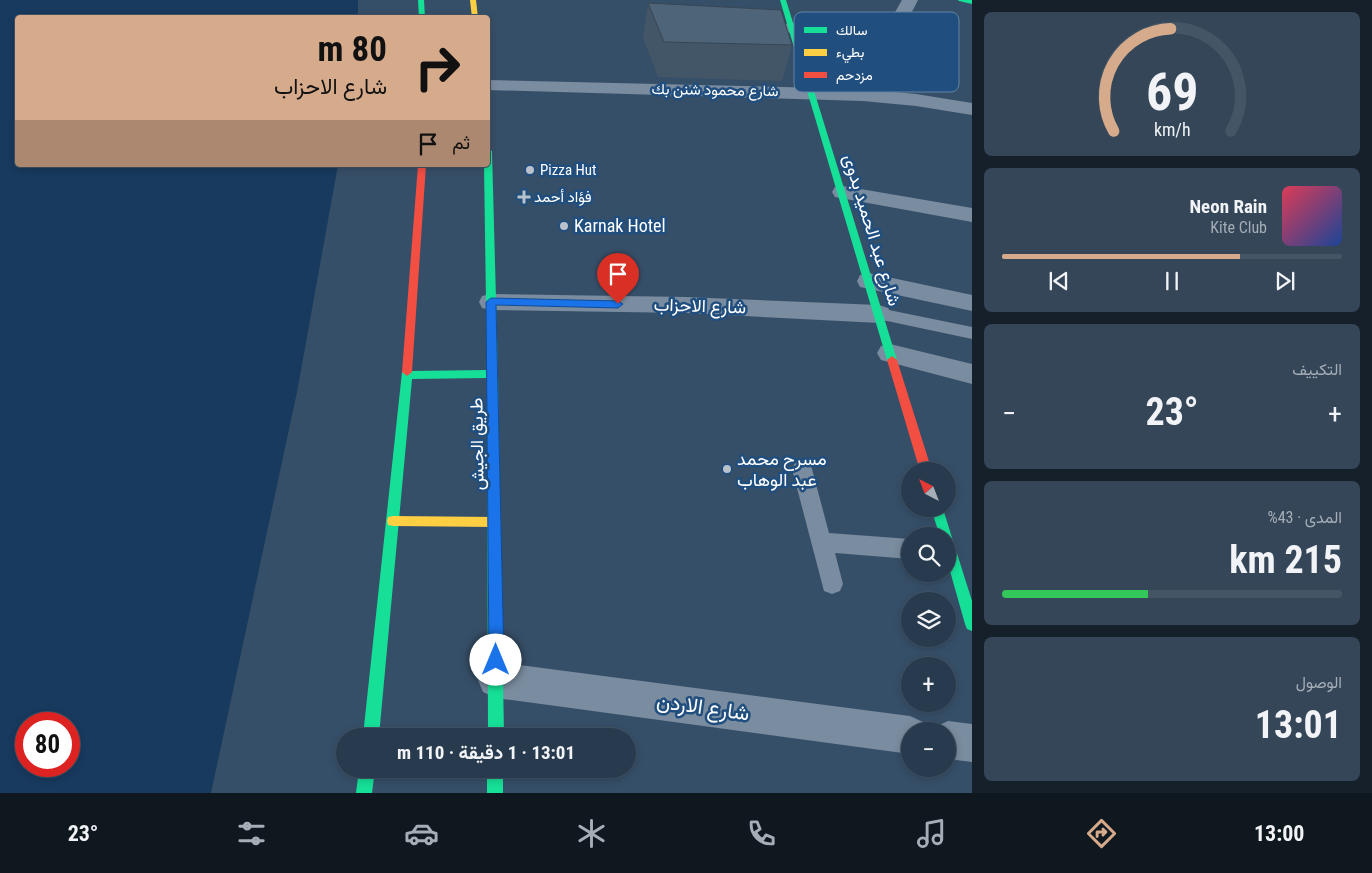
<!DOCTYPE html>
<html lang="ar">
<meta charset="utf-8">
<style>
body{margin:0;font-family:"Roboto Condensed",Vazirmatn,sans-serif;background:#344658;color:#f1f3f6;direction:rtl;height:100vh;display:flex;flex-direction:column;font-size:19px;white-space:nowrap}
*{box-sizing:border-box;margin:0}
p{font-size:16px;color:#a5adb6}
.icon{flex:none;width:28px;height:28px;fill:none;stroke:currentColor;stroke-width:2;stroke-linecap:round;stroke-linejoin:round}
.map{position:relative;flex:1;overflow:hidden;direction:ltr}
.details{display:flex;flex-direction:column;gap:12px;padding:12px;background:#16202b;width:400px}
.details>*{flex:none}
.banner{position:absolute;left:15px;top:15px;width:475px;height:152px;border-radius:5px;box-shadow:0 2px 8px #0003,0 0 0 1px #456;direction:rtl;background:#d6ab8b;color:#111;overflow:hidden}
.needle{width:32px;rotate:318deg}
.fabs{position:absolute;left:901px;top:462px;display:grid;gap:10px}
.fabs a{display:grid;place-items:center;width:55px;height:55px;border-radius:50%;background:#283b4e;box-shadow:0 2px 8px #0003,0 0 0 1px #456;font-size:25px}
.speed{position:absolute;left:15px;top:712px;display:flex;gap:10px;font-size:25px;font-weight:700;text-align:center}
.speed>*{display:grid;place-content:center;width:65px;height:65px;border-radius:50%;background:#283b4e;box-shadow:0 2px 8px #0003,0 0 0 1px #456;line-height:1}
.speed .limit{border:8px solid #d22;background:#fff;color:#111}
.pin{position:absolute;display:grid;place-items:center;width:42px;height:42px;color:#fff;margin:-51px -21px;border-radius:50% 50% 50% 0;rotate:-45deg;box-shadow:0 0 5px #0007}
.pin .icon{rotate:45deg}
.me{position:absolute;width:55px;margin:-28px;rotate:0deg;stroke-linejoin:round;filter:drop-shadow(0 0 4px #0008)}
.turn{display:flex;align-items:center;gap:18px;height:105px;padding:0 20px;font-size:22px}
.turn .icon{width:65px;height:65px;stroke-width:2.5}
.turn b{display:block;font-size:35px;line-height:42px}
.then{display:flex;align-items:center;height:48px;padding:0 20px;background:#0003;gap:10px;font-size:19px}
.big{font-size:38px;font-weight:700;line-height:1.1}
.details .card{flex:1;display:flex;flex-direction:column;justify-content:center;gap:8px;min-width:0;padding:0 18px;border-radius:8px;background:#344658}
.details .dial{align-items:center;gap:0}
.dial svg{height:130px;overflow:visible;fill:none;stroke:#456;stroke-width:7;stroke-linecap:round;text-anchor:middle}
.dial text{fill:#f1f3f6;stroke:none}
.song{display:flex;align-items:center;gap:15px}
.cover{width:60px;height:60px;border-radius:8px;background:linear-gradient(135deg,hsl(350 70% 55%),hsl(220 70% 35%))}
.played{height:5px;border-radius:2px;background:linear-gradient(90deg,#d6ab8b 70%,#456 70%)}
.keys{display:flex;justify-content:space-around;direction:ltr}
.heat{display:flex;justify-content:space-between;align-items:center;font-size:28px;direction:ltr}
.charge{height:8px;border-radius:4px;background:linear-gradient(90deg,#34c759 43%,#456 0)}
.trip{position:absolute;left:336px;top:728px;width:300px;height:50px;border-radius:25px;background:#283b4e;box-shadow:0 2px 8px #0003,0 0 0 1px #456;font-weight:700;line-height:50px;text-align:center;direction:rtl}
.menu{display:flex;height:80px;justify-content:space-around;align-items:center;background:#10181f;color:#a5adb6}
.menu .icon{width:35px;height:35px}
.menu .on{color:#d6ab8b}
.menu b{font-size:22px;color:#f1f3f6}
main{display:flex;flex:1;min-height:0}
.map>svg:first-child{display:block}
.water{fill:#183a5e;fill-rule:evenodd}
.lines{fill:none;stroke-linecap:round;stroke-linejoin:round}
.lane{fill:#7a8c9f;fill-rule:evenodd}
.street{fill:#7a8c9f;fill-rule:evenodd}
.fast{fill:#16e098;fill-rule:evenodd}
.slow{fill:#ffcf43;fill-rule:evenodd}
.jam{fill:#f24e42;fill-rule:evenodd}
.wall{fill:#435667}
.building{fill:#4e6478;stroke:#374654}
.route{fill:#1a73e8;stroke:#114b97}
.poi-dot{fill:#b9c1ca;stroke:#204e7e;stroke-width:2}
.labels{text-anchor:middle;stroke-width:5;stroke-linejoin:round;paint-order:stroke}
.far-street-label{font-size:15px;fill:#fff;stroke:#204e7e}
.far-poi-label{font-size:15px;fill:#fff;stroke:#204e7e;text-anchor:start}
.poi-label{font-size:18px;fill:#fff;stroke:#204e7e;text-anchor:start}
.street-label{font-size:18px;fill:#fff;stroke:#204e7e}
.near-street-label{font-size:21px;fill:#fff;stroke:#204e7e}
.key{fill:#204e7e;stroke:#6383a5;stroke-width:1}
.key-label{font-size:14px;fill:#fff}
</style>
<main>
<section class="details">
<div class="card dial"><svg viewBox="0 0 100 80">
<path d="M14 69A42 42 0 1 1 86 69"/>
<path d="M14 69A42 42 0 0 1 49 6" stroke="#d6ab8b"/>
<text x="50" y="56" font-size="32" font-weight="700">69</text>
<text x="50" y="72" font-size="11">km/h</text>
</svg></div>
<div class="card">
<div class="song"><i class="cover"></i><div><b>Neon Rain</b><p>Kite Club</p></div></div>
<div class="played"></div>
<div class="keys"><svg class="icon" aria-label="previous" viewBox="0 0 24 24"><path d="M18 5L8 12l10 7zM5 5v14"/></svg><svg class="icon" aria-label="pause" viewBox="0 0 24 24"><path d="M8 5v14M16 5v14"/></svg><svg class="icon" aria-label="next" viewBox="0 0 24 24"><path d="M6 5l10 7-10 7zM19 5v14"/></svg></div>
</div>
<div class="card"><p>التكييف</p>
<div class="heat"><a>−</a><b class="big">23°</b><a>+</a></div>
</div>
<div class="card"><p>المدى · 43%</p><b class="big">215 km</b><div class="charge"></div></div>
<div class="card"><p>الوصول</p><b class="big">13:01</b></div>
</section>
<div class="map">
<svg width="972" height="793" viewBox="0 0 972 793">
<rect width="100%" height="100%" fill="#364f68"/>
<!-- water -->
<path class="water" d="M0,0H358V17L18,18V165H338L297,392L211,793H0ZM26,724H69V766H26Z"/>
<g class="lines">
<!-- lane -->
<path class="lane" d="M879,308L972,327V339L873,318L870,314L873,310Z
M802,461L809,463L812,469L829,533L910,539V559L835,553L843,584L840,591L832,594L824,591L792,469L795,463Z"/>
<!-- street -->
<path class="street" d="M902,0H918C910,16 903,30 885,34L791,33L785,32L783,28L785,24L791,23L882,24L894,14Z
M488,80L863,89L916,94L972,103V115L916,106L863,101L488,90Z
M843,186L972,208V222L835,197L832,192L835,187Z
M869,273L972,295V311L860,287L857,281L860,275Z
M491,294L686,297L879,305L888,308L892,314L888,320L879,323L686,313L491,310L482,308L479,302L482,296Z
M890,344L972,364V384L881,360L877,353L881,346Z
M496,662L910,716L923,722L927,731H910V754L496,698L483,692L478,680L483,668Z
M948,721L972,724V762L948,759V731H933L935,727Z"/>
<!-- fast -->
<path class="fast" d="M418,0H424L425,18H419Z
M780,0H786L897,360L896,363L892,364L887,360Z
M958,0H972V4L959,1Z
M488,149L492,151L498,374L504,736H488L487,378L412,379L379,736H363L402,372L407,368L412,371L487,370L484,165H488Z
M931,509H943L972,601V631L967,629L965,624L948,564V536H940Z
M359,769H375L372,793H356Z
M487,769H503V793H487Z"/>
<!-- slow -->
<path class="slow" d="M470,0H476L478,18H472Z
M393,516L495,517L500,518L501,522L500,526L495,527L393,526L388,525L387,521L388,517Z"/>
<!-- jam -->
<path class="jam" d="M418,165H426L412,372L407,376L402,372Z
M892,356L897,360L932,471H920L887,360Z"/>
</g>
<!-- wall -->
<path class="wall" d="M648,3L792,45L782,81L658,77L643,38Z"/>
<!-- building -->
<path class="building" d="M648,3L781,10L792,45L664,42Z"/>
<!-- route -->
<path class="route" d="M491,298L618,301L623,304L618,308L496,305L504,660L501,666L496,668L491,666L489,660L486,302Z"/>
<!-- markers -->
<g class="poi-dot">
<circle cx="530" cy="170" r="5"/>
<path d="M521.5 189.5h5v5h5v5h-5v5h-5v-5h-5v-5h5z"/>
<circle cx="564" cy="226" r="5"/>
<circle cx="727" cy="469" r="5"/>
</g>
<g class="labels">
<!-- far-street labels -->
<g class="far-street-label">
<text transform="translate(715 90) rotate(1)" y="5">شارع محمود شنن بك</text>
</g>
<!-- far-poi labels -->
<g class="far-poi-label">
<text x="540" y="175">Pizza Hut</text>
<text x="534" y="202">فؤاد أحمد</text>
</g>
<!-- poi labels -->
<g class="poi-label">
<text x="574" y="232">Karnak Hotel</text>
<text x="737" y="465">مسرح محمد<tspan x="737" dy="21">عبد الوهاب</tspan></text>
</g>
<!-- street labels -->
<g class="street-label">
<text transform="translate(872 230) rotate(73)" y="6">شارع عبد الحميد بدوى</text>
<text transform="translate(700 306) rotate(2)" y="6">شارع الاحزاب</text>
<text transform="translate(477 444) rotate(-91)" y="6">طريق الجيش</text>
</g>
<!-- near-street labels -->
<g class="near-street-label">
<text transform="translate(703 707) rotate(8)" y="7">شارع الاردن</text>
</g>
</g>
<!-- legend -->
<rect x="794" y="12" width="165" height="80" rx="8" class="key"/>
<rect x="804" y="27" width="23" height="6" fill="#16e098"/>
<rect x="804" y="49" width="23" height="7" fill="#ffcf43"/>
<rect x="804" y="72" width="23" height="6" fill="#f24e42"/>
<g class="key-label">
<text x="836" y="35">سالك</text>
<text x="836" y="57">بطيء</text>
<text x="836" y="80">مزدحم</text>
</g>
</svg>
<div class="fabs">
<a><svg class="needle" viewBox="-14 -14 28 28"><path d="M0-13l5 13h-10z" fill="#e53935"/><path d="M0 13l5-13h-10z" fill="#a5adb6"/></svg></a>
<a><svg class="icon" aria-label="search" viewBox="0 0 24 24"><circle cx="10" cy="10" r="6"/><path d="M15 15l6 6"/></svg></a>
<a><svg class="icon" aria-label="layers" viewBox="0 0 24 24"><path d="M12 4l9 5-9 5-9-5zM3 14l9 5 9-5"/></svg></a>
<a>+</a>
<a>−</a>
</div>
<div class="speed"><div class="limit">80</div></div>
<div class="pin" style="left:618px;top:304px;background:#d93025"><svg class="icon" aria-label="arrive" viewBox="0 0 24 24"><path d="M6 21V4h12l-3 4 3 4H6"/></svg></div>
<svg class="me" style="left:496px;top:660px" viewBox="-20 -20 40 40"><circle r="19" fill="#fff"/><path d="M0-13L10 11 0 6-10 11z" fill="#1a73e8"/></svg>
<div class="trip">13:01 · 1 دقيقة · 110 m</div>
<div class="banner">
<div class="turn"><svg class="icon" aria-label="right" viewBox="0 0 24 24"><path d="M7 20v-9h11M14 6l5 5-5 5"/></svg><div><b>80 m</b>شارع الاحزاب</div></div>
<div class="then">ثم<svg class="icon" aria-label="arrive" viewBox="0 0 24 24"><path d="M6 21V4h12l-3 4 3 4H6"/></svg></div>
</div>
</div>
</main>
<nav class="menu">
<b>13:00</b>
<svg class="icon on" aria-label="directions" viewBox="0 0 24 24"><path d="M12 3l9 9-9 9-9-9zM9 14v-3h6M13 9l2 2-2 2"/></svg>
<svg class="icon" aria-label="music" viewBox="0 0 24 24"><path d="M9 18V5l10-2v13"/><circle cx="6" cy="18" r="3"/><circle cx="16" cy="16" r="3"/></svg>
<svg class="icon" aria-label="phone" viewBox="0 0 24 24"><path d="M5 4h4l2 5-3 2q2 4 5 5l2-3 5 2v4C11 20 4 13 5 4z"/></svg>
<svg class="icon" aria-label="climate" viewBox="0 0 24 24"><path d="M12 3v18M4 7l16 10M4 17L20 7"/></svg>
<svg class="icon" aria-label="car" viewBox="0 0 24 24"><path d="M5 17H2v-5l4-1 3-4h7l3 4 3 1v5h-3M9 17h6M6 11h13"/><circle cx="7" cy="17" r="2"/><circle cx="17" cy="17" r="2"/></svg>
<svg class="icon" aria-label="filters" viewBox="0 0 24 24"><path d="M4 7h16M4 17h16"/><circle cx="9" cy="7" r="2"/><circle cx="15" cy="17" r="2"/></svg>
<b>23°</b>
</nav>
